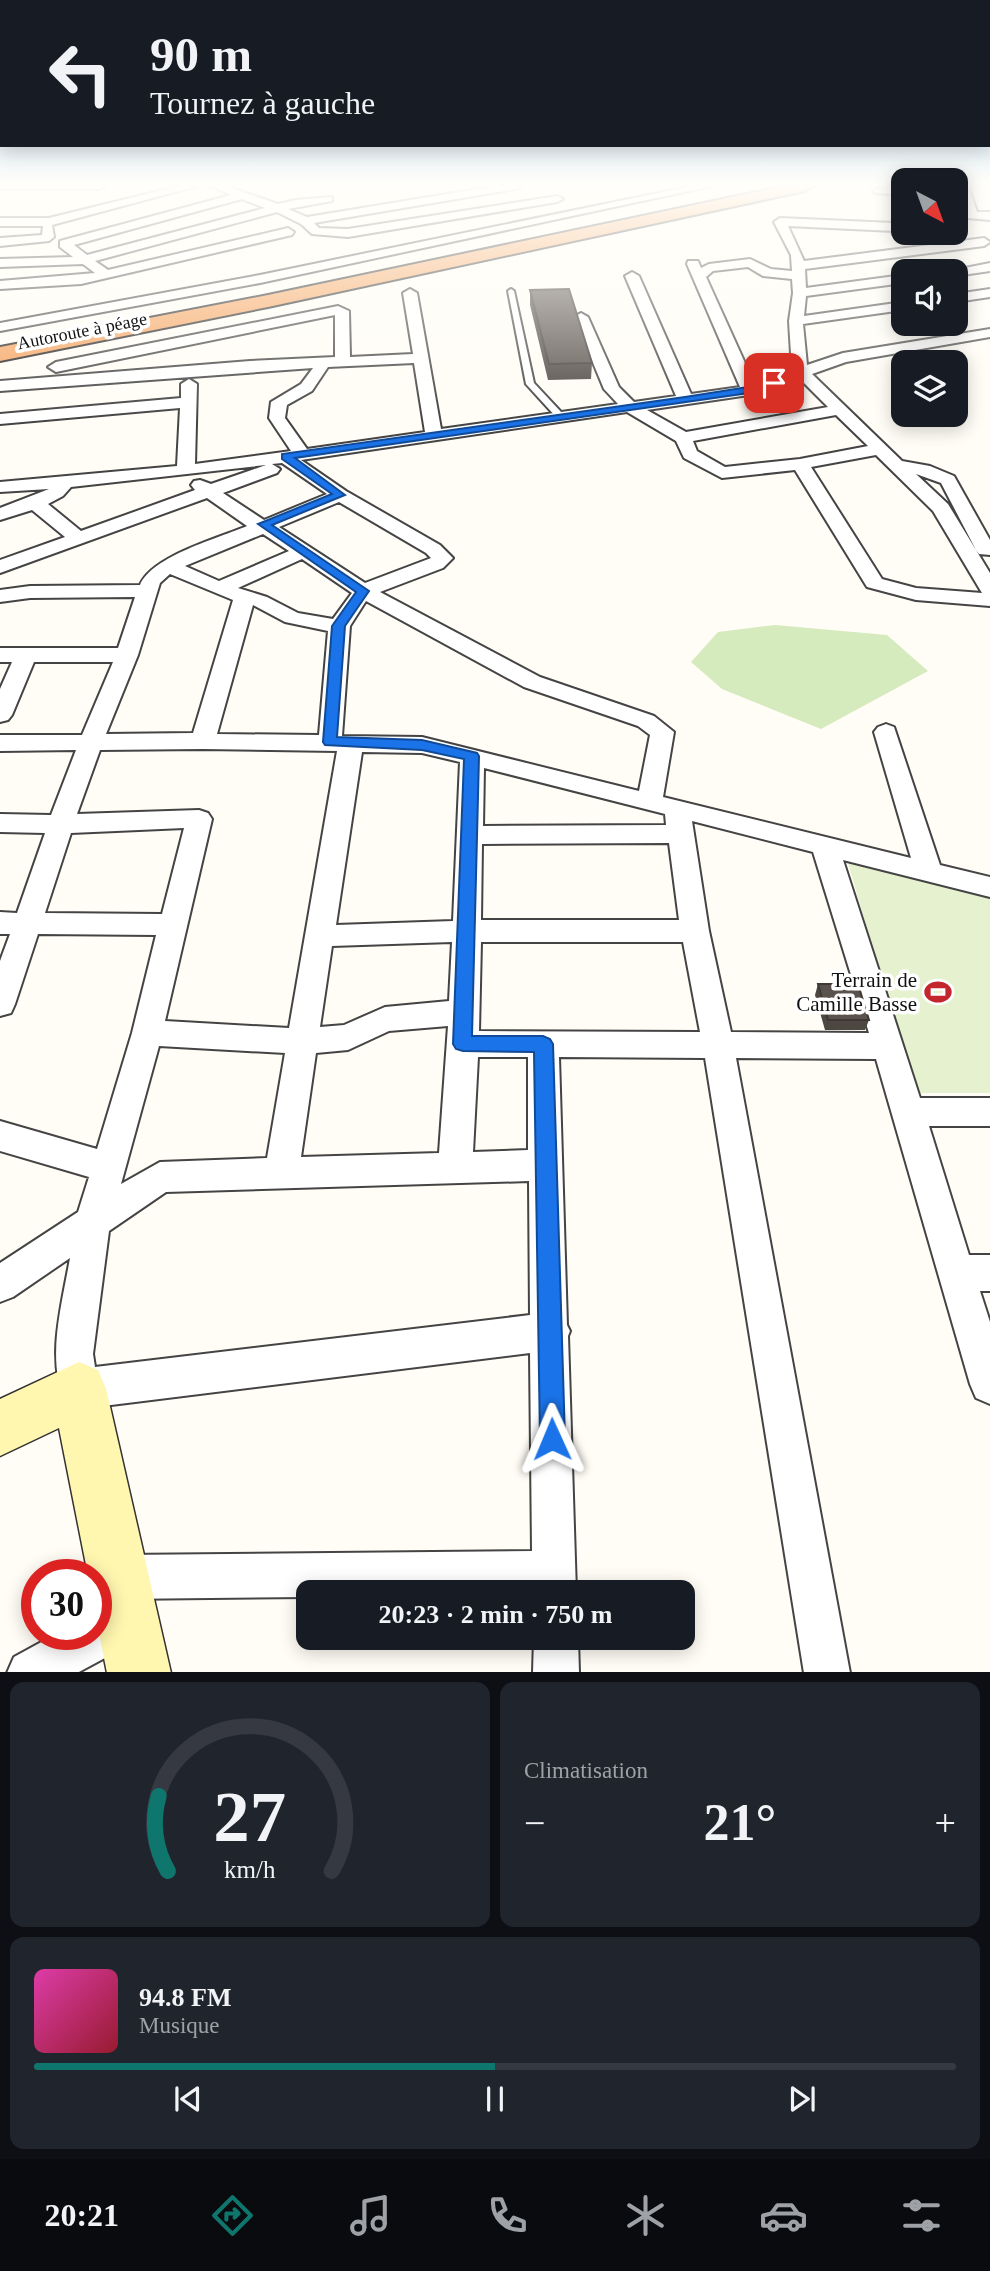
<!DOCTYPE html>
<html lang="fr">
<meta charset="utf-8">
<style>
body{margin:0;font-family:Georgia,serif;background:#20242c;color:#f1f3f6;height:100vh;display:flex;flex-direction:column;font-size:26px;white-space:nowrap}
*{box-sizing:border-box;margin:0}
p{font-size:23px;color:#9ea1a6}
.icon{flex:none;width:38px;height:38px;fill:none;stroke:currentColor;stroke-width:2;stroke-linecap:round;stroke-linejoin:round}
.map{position:relative;height:1672px;overflow:hidden}
.panel{display:flex;flex-direction:column;gap:10px;padding:10px;background:#0d0f14;flex:1}
.panel>*{flex:none}
.banner{position:absolute;left:0px;top:0px;width:990px;height:147px;box-shadow:0 4px 18px #0003;background:#171b24;color:#f1f3f6;overflow:hidden}
.needle{width:46px;rotate:139deg}
.buttons{position:absolute;left:891px;top:168px;display:grid;gap:14px}
.buttons a{display:grid;place-items:center;width:77px;height:77px;border-radius:14px;background:#171b24;box-shadow:0 4px 18px #0003;font-size:35px}
.speed{position:absolute;left:21px;top:1559px;display:flex;gap:14px;font-size:35px;font-weight:700;text-align:center}
.speed>*{display:grid;place-content:center;width:91px;height:91px;border-radius:50%;background:#171b24;box-shadow:0 4px 18px #0003;line-height:1}
.speed .limit{border:10px solid #d22;background:#fff;color:#111}
.pin{position:absolute;display:grid;place-items:center;width:60px;height:60px;color:#fff;margin:-30px;border-radius:14px;box-shadow:0 4px 10px #0006}
.me{position:absolute;width:77px;margin:-38px;rotate:359deg;stroke-linejoin:round;filter:drop-shadow(0 0 5px #0008)}
.turn{display:flex;align-items:center;gap:24px;height:147px;padding:0 35px;font-size:32px}
.turn .icon{width:91px;height:91px;stroke-width:2.5}
.turn b{display:block;font-size:49px;line-height:60px}
.big{font-size:52px;font-weight:600;line-height:1.1}
.panel .tile{flex:1;display:flex;flex-direction:column;justify-content:center;gap:10px;min-width:0;padding:0 24px;border-radius:14px;background:#20242c}
.panel .dial{align-items:center;gap:0}
.dial svg{height:182px;overflow:visible;fill:none;stroke:#363941;stroke-width:7;stroke-linecap:round;text-anchor:middle}
.dial text{fill:#f1f3f6;stroke:none}
.song{display:flex;align-items:center;gap:21px}
.cover{width:84px;height:84px;border-radius:10px;background:linear-gradient(135deg,hsl(320 70% 55%),hsl(350 70% 35%))}
.played{height:7px;border-radius:4px;background:linear-gradient(90deg,#0f766e 50%,#363941 50%)}
.keys{display:flex;justify-content:space-around;direction:ltr}
.heat{display:flex;justify-content:space-between;align-items:center;font-size:38px;direction:ltr}
.panel .tiles{flex:1;display:grid;gap:10px;grid-template-columns:1fr 1fr}
.tile:last-child{grid-column:span 2}
.trip{position:absolute;left:296px;top:1580px;width:399px;height:70px;border-radius:14px;background:#171b24;box-shadow:0 4px 18px #0003;font-weight:600;line-height:70px;text-align:center}
.tab-bar{display:flex;height:112px;justify-content:space-around;align-items:center;background:#090b0e;color:#9ea1a6}
.tab-bar .icon{width:49px;height:49px}
.tab-bar .current{color:#0f766e}
.tab-bar b{font-size:32px;color:#f1f3f6}
.map>svg:first-child{display:block}
.green{fill:#d5ebbd}
.pitch{fill:#e6f2cf}
.lines{fill:none;stroke-linecap:round;stroke-linejoin:round}
.lane-casing{stroke:#444;stroke-width:4}
.street-casing{stroke:#444;stroke-width:4}
.secondary-casing{stroke:#333;stroke-width:3}
.highway-casing{stroke:#222;stroke-width:4}
.lane{fill:#fff;fill-rule:evenodd}
.street{fill:#fff;fill-rule:evenodd}
.secondary{fill:#fff6b0;fill-rule:evenodd}
.highway{fill:#f5a25d;fill-rule:evenodd}
.wall{fill:#4d4742}
.building{fill:#5a524d;stroke:#3f3936;stroke-width:2}
.route{fill:#1a73e8;stroke:#114b97;stroke-width:2}
.labels{text-anchor:middle;stroke-width:7;stroke-linejoin:round;paint-order:stroke}
.far-street-label{font-size:18px;fill:#111;stroke:#fff}
.poi-label{font-size:21px;fill:#111;stroke:#fff;text-anchor:end}
</style>
<div class="map">
<svg width="990" height="1673" viewBox="0 0 990 1673">
<rect width="100%" height="100%" fill="#fffdf5"/>
<!-- green -->
<path class="green" d="M775,625L887,635L928,671L821,729L722,689L691,662L718,632Z"/>
<!-- pitch -->
<path class="pitch" d="M845,853L990,892V1093H915Z"/>
<g class="lines">
<defs>
<path id="lane" d="M511,289L514,291L534,383L563,414V418H557L526,384L508,291Z"/>
<path id="street" d="M0,186H105L99,189H0Z
M179,186H197L52,225L54,237L49,241L0,246V238L42,235L43,226H0V218H49Z
M211,186H226L278,204L296,200L332,197V201L288,209L307,217L496,186H522L516,189L314,223L319,228L348,229L557,196L563,199L557,202L348,237L312,234L301,224L277,212L95,261L108,270L288,228L294,232L292,235L81,284L0,289V281L95,273L83,264L0,267V259L73,257L60,247V241L231,195ZM242,199L265,208L87,255L74,245Z
M692,186H712L260,283L0,331V323L260,275Z
M958,186H968L977,212H990V220L956,217V211H965Z
M879,188L903,189V195L875,193L873,191Z
M780,218L894,223L900,227L894,231L788,226L804,261L984,238L990,242L984,246L805,269L806,288L903,275V283L806,296L804,316L903,302V310L803,324L807,365L843,353L990,329V337L846,362L812,374L902,461L930,466L954,476L990,540V555L979,554L976,550L941,483L916,474L948,504L990,573V606L916,600L867,587L795,470L722,478L684,458L676,441L627,412L301,460L346,491L440,545L453,558L443,568L380,592L540,677L654,716L674,732L663,797L911,858L874,732L878,727L886,724L894,727L940,865L990,877V897L843,860L920,1098H990V1126H929L969,1255H990V1291H980L990,1322V1404L976,1398L970,1384L876,1059L736,1058L850,1673H804L705,1058L559,1057L567,1325L570,1331L568,1336L576,1592H308V1597L120,1599L105,1592L98,1577L105,1562L120,1555L532,1551L530,1353L79,1409L65,1403C46,1357 62,1305 70,1258L13,1297L0,1302V1263L78,1212L89,1177L0,1151V1121L97,1149L132,1033L156,935L38,934L15,1004L11,1013L0,1016V961L10,934H0V912L17,913L45,833L0,832V814L51,815L76,750L0,751V735H82L113,662H34L12,715L8,720L0,722V689L12,662H0V648H118L135,597L30,598L0,602V590L30,586L140,585C152,556 219,538 247,526L207,498L0,573V560L65,537L32,510L0,520V508L49,489L0,492V482L177,466L180,408L0,424V414L181,398V384L189,379L197,384L195,464L291,451L269,418L271,402L301,384L313,368L0,391V381L250,361L335,357V315L56,372L48,367L56,362L338,306L349,311L350,357L413,354L403,293L410,289L417,293L441,429L618,404L604,389L574,317L581,313L588,317L619,387L634,402L676,396L625,276L632,272L639,276L691,394L740,387L687,264L688,261H698L701,268L709,264L750,259L771,269L792,271L791,255L774,222ZM748,267L763,276L792,279L793,293L789,321L792,370L754,383L706,277L713,271ZM414,363L425,432L307,449L285,418L287,405L312,391L328,367ZM799,378L828,407L686,432L647,410L749,395ZM836,415L868,446L800,459L725,467L697,451L693,441ZM876,455L933,511L982,593L916,588L882,579L811,467ZM282,463L327,494L264,520L223,493L277,473L280,469L272,464ZM266,465L211,484L200,480L194,481L191,485L195,490L81,531L48,504L63,496L71,487ZM339,502L426,553L431,558L365,583L279,527ZM263,534L289,551L219,581L185,566ZM302,559L352,593L333,619L298,613L267,597L238,588ZM170,574L233,600L193,733L106,734L138,655L160,583ZM366,601L524,687L638,726L650,735L639,791L422,737L342,736L350,626ZM253,605L285,622L328,631L319,735L217,734ZM203,749L337,751L289,1028L165,1021L212,819L208,813L199,810L77,814L100,750ZM362,752L422,753L460,762L453,921L336,925ZM484,768L665,814L666,825L483,826ZM692,821L813,852L869,1033L731,1032L709,931ZM184,828L162,914L45,913L71,833ZM669,843L679,920H481L482,844ZM452,942L449,1001L385,1007L344,1025L320,1027L332,946ZM481,942H683L700,1032L479,1031ZM448,1026L439,1153L301,1157L316,1053L348,1050L389,1031ZM159,1046L285,1053L267,1158L160,1162L121,1184ZM478,1057H528V1150L473,1152ZM529,1181L530,1315L95,1367L93,1354L109,1231L166,1192Z
M990,263V271L956,276V271H950Z
M990,289V297L956,302V294Z
M128,1599L144,1605L150,1621L144,1637L77,1673H7L14,1657L56,1634H96V1614Z
M534,1638H578L579,1673H533Z"/>
<path id="secondary" d="M79,1362L98,1370L106,1389L171,1673H107L96,1618V1575H88L59,1428L0,1456V1399Z"/>
<path id="highway" d="M784,186H813L805,191L268,307L0,361V347L268,295Z"/>
</defs>
<!-- lane casing -->
<use href="#lane" class="lane-casing"/>
<!-- street casing -->
<use href="#street" class="street-casing"/>
<!-- secondary casing -->
<use href="#secondary" class="secondary-casing"/>
<!-- highway casing -->
<use href="#highway" class="highway-casing"/>
<!-- lane -->
<use href="#lane" class="lane"/>
<!-- street -->
<use href="#street" class="street"/>
<!-- secondary -->
<use href="#secondary" class="secondary"/>
<!-- highway -->
<use href="#highway" class="highway"/>
</g>
<!-- wall -->
<path class="wall" d="M530,290L592,363L591,379L548,380L530,305Z
M818,984L869,1020L865,1030H825L815,995Z"/>
<!-- building -->
<path class="building" d="M569,289L592,363L549,364L530,290Z
M818,984H858L869,1020H828Z"/>
<!-- sky -->
<linearGradient id="sky" x2="0" y2="1"><stop stop-color="#95c6ee"/><stop offset="0.44" stop-color="#fffefa"/><stop offset="1" stop-color="#fffefa" stop-opacity="0"/></linearGradient>
<rect width="990" height="420" fill="url(#sky)"/>
<!-- route -->
<path class="route" d="M774,380L777,381V385L749,393L295,458L345,495L272,525L369,591L345,626L337,737L422,740L477,753L479,756L472,1036H543L550,1039L553,1044L565,1439L561,1447L552,1451L544,1447L540,1439L534,1052L463,1051L456,1049L453,1044L464,759L422,750L325,745L323,742L332,626L356,592L258,524L332,494L282,459V454L685,397L748,387Z"/>
<!-- icons -->
<defs>
<symbol id="stadium-bare" viewBox="-9 -9 18 18"><path d="M0-5a6.5 5 0 1 0 0 10a6.5 5 0 1 0 0-10ZM-3.5-1.8h7v3.6h-7Z" fill="#c4262e" stroke="#fff" stroke-width="2.5" paint-order="stroke"/></symbol>
</defs>
<g fill-rule="evenodd">
<use href="#stadium-bare" x="919" y="973" width="38" height="38"/>
</g>
<g class="labels">
<!-- far-street labels -->
<g class="far-street-label">
<text transform="translate(82 331) rotate(-11)" y="6">Autoroute à péage</text>
</g>
<!-- poi labels -->
<g class="poi-label">
<text x="917" y="987">Terrain de<tspan x="917" dy="24">Camille Basse</tspan></text>
</g>
</g>
</svg>
<div class="buttons">
<a><svg class="needle" viewBox="-14 -14 28 28"><path d="M0-13l5 13h-10z" fill="#e53935"/><path d="M0 13l5-13h-10z" fill="#9ea1a6"/></svg></a>
<a><svg class="icon" aria-label="sound" viewBox="0 0 24 24"><path d="M4 9h4l5-4v14l-5-4H4zM17 9q2 3 0 6"/></svg></a>
<a><svg class="icon" aria-label="layers" viewBox="0 0 24 24"><path d="M12 4l9 5-9 5-9-5zM3 14l9 5 9-5"/></svg></a>
</div>
<div class="speed"><div class="limit">30</div></div>
<div class="pin" style="left:774px;top:383px;background:#d93025"><svg class="icon" aria-label="arrive" viewBox="0 0 24 24"><path d="M6 21V4h12l-3 4 3 4H6"/></svg></div>
<svg class="me" style="left:552px;top:1439px" viewBox="-20 -20 40 40"><path d="M0-17L14 15 0 8-14 15z" fill="#1a73e8" stroke="#fff" stroke-width="4"/></svg>
<div class="trip">20:23 · 2 min · 750 m</div>
<div class="banner">
<div class="turn"><svg class="icon" aria-label="left" viewBox="0 0 24 24"><path d="M17 20v-9H6M10 6l-5 5 5 5"/></svg><div><b>90 m</b>Tournez à gauche</div></div>
</div>
</div>
<section class="panel">
<div class="tiles">
<div class="tile dial"><svg viewBox="0 0 100 80">
<path d="M14 69A42 42 0 1 1 86 69"/>
<path d="M14 69A42 42 0 0 1 10 36" stroke="#0f766e"/>
<text x="50" y="56" font-size="32" font-weight="700">27</text>
<text x="50" y="72" font-size="11">km/h</text>
</svg></div>
<div class="tile"><p>Climatisation</p>
<div class="heat"><a>−</a><b class="big">21°</b><a>+</a></div>
</div>
<div class="tile">
<div class="song"><i class="cover"></i><div><b>94.8 FM</b><p>Musique</p></div></div>
<div class="played"></div>
<div class="keys"><svg class="icon" aria-label="previous" viewBox="0 0 24 24"><path d="M18 5L8 12l10 7zM5 5v14"/></svg><svg class="icon" aria-label="pause" viewBox="0 0 24 24"><path d="M8 5v14M16 5v14"/></svg><svg class="icon" aria-label="next" viewBox="0 0 24 24"><path d="M6 5l10 7-10 7zM19 5v14"/></svg></div>
</div>
</div>
</section>
<nav class="tab-bar">
<b>20:21</b>
<svg class="icon current" aria-label="directions" viewBox="0 0 24 24"><path d="M12 3l9 9-9 9-9-9zM9 14v-3h6M13 9l2 2-2 2"/></svg>
<svg class="icon" aria-label="music" viewBox="0 0 24 24"><path d="M9 18V5l10-2v13"/><circle cx="6" cy="18" r="3"/><circle cx="16" cy="16" r="3"/></svg>
<svg class="icon" aria-label="phone" viewBox="0 0 24 24"><path d="M5 4h4l2 5-3 2q2 4 5 5l2-3 5 2v4C11 20 4 13 5 4z"/></svg>
<svg class="icon" aria-label="climate" viewBox="0 0 24 24"><path d="M12 3v18M4 7l16 10M4 17L20 7"/></svg>
<svg class="icon" aria-label="car" viewBox="0 0 24 24"><path d="M5 17H2v-5l4-1 3-4h7l3 4 3 1v5h-3M9 17h6M6 11h13"/><circle cx="7" cy="17" r="2"/><circle cx="17" cy="17" r="2"/></svg>
<svg class="icon" aria-label="filters" viewBox="0 0 24 24"><path d="M4 7h16M4 17h16"/><circle cx="9" cy="7" r="2"/><circle cx="15" cy="17" r="2"/></svg>
</nav>
